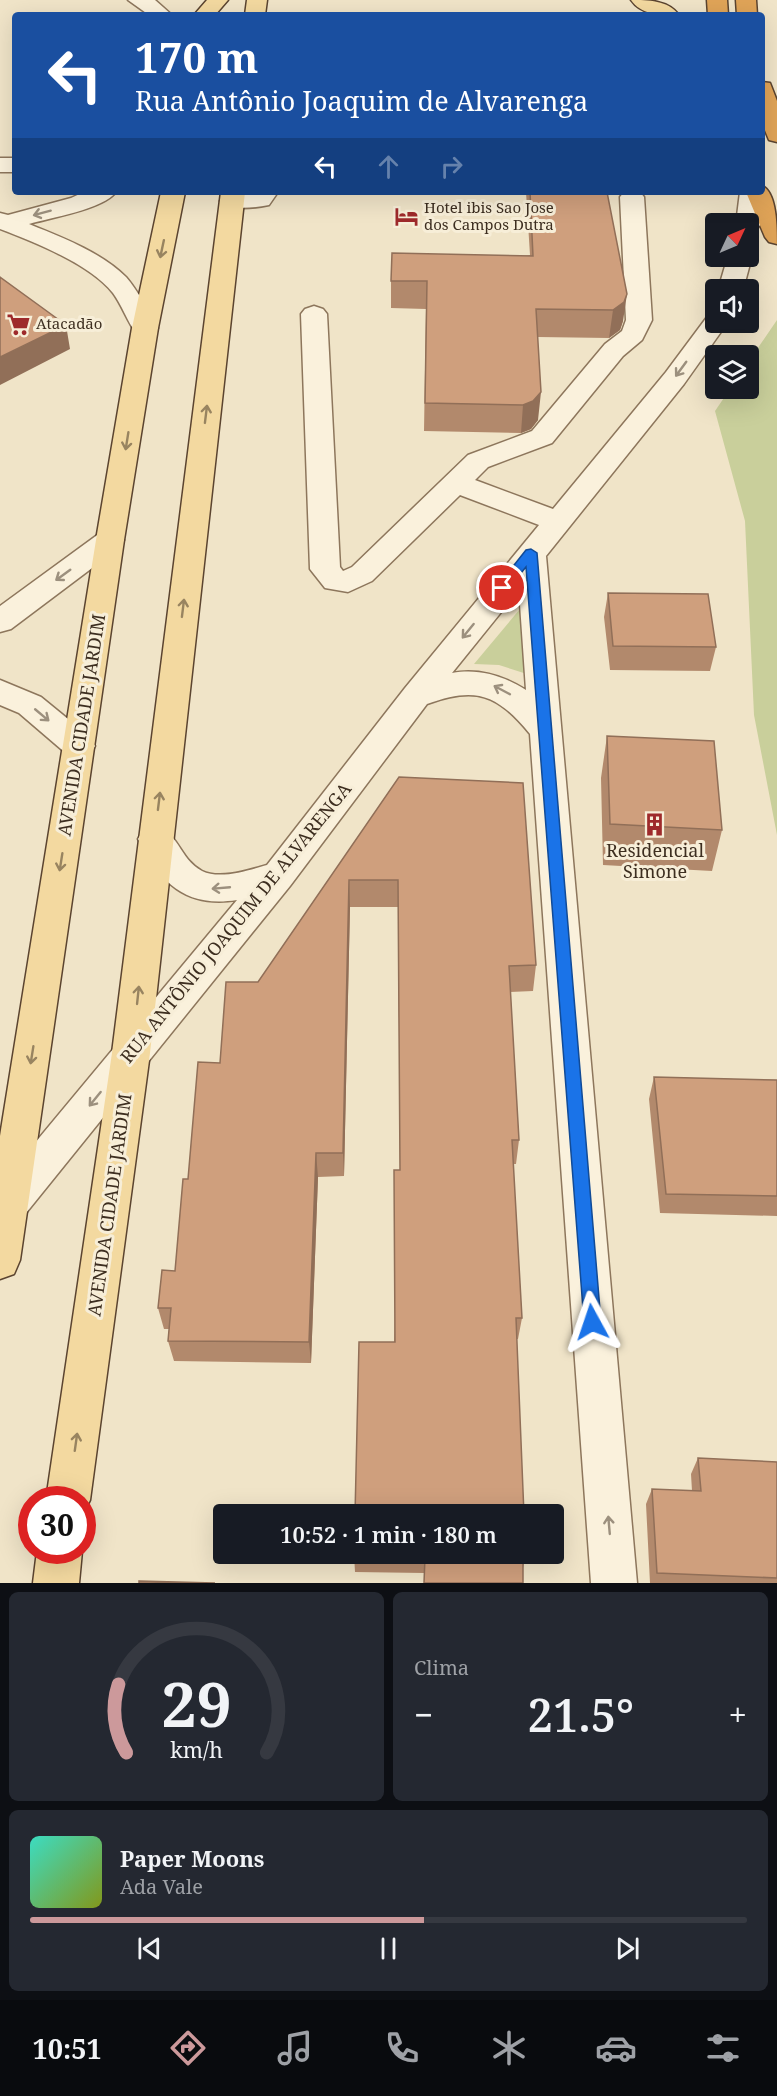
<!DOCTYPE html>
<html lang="pt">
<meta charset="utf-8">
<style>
body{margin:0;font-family:"Noto Serif",serif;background:#242831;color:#f1f3f6;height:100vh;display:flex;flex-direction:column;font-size:22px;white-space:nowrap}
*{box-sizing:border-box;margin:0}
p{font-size:20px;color:#9ea1a6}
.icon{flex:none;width:33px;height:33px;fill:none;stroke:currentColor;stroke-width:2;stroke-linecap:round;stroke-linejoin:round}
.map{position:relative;height:1583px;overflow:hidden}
.panel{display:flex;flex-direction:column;gap:9px;padding:9px;background:#0d0f14;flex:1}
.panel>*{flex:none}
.hud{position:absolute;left:12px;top:12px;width:753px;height:183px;border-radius:6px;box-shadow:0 6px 24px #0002;background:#1a4fa0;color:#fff;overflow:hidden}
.needle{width:39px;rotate:46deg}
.fabs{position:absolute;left:705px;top:213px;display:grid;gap:12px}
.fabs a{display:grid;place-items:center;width:54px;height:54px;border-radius:6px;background:#171b24;box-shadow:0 6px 24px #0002;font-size:30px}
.speed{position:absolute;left:18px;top:1486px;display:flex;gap:12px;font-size:30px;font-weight:700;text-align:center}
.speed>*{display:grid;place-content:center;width:78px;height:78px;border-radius:50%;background:#171b24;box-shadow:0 6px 24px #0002;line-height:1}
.speed .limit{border:9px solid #d22;background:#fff;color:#111}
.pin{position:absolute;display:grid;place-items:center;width:51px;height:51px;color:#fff;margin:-26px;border:3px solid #fff;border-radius:50%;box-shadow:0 2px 6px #0007}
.me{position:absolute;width:66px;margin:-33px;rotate:355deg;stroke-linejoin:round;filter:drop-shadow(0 0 4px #0008)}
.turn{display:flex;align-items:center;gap:21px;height:126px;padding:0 24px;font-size:27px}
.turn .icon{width:78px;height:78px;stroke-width:2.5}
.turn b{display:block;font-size:42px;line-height:51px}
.lanes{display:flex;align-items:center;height:57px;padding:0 24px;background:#0003;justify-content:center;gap:30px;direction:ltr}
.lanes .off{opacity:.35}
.big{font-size:45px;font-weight:600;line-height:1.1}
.panel .tile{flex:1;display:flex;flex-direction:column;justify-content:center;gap:9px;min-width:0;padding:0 21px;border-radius:9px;background:#242831}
.panel .dial{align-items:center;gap:0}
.dial svg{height:156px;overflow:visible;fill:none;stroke:#363941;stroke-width:7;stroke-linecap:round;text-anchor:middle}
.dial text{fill:#f1f3f6;stroke:none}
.song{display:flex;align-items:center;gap:18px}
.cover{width:72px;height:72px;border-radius:9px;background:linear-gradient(135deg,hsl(170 70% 55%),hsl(70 70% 35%))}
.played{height:6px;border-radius:3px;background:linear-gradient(90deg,#cc999b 55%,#363941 55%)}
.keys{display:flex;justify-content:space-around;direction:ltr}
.heat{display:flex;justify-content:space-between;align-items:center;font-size:33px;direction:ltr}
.panel .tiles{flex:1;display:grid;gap:9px;grid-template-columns:1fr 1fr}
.tile:last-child{grid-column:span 2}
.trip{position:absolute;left:213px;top:1504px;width:351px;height:60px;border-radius:6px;background:#171b24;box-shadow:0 6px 24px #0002;font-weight:600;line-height:60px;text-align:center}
.menu{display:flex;height:96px;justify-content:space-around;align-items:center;background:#090b0e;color:#9ea1a6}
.menu .icon{width:42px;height:42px}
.menu .current{color:#cc999b}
.menu b{font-size:27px;color:#f1f3f6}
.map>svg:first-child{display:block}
.green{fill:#c9cf9b}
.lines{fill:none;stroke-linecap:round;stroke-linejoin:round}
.minor-casing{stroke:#8d765c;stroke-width:3}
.major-casing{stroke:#5b4430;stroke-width:3}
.highway-casing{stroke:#5b4430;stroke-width:3}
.minor{fill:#faf1dc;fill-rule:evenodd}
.major{fill:#f3d9a0;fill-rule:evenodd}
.highway{fill:#e0a458;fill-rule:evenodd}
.wall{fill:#b2896c}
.shaded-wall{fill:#916f58}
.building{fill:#cf9f7d;stroke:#916f58;stroke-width:1.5}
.oneway{stroke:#9c907e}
.oneway2{stroke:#988460}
.route{fill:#1a73e8;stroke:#114b97;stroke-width:1.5}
.labels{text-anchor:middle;stroke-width:6;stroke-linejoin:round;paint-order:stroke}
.far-poi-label{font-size:15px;fill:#3d2e20;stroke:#f7eed8;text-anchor:start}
.street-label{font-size:18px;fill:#3d2e20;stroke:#f7eed8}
.poi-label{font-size:18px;fill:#3d2e20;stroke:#f7eed8}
</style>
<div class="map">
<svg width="777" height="1583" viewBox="0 0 777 1583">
<rect width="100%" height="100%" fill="#f0e4c8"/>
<!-- green -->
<path class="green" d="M777,320V835L754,715L745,521L715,411L730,389L748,388L749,361Z
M525,603L530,675L499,665L474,664Z"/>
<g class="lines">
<defs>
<path id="minor" d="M128,0H155L172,15H149Z
M0,158H15V172H0Z
M762,190L764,192L760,225L756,230L748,232V224H736L740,192H762Z
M84,192H116C104,209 50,218 29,224C61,237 101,252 126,277C139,292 148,311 158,328L154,333L145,336L136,333C127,321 122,305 113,293C90,264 34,242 0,229V213L8,215L71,198Z
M254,192H278L269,205C255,208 238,209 224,206L220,201L224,196Z
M624,192H640L644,197L652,320L642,340L623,356L552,443L488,467L475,480L553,509L666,372L707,317L716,315V322H728L684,384L546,556L637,1583H591L530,734C497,694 476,686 427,704L290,886L22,1218L8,1224L0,1220V1185L237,900C185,908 161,883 138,839L143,830C177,818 176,858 202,871C220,880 249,870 267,865L405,688L539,525L460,495L372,581L348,592L325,588L310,569L301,314L305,309L314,306L323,309L327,314L340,567L343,571L352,567L468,455L532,431L605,344L622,331L626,320L620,197ZM519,590L526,690C504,676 479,668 452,673Z
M748,251L752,256L743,290H718L728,256H748Z
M110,530L120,533L124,540L120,547L11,629L0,632V606L100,533Z
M0,680L41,697L90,737L95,746L90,755L79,758L68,755L19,713L0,705Z"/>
<path id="major" d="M207,0H228L215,15H194Z
M247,0H267L265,15H245Z
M631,0C648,0 668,0 679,15C662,15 642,16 631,0Z
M161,192H185L158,328L124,540L20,1260L14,1274L0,1279V1136L96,540L132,328Z
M221,192H245L150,1053L90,1500L82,1516V1500H46L112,1053Z
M37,1551H82L79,1583H33Z"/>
<path id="highway" d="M707,0H727L728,15H708Z
M736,0H756L757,15H737Z
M762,82L770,83L777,101V142L769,140L762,123Z
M762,186C777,192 777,229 777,244L769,242L765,237L746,192H762Z"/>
</defs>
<!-- minor casing -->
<use href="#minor" class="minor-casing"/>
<!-- major casing -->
<use href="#major" class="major-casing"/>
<!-- highway casing -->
<use href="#highway" class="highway-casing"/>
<!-- minor -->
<use href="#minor" class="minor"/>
<!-- major -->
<use href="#major" class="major"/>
<!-- highway -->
<use href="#highway" class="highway"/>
</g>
<!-- wall -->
<path class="wall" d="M526,192H607L623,321L620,330L609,338L538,337V420L531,429L521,433L424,431L426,309L391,308V281L530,255Z
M608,593L716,647L710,671L610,670L604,617Z
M607,736L722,830L712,871L603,865L601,778Z
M399,777L536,965L533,991L510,992L519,1140L516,1164H513L522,1318L518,1339L394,1342L400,1170L398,907H350L344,1176L318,1177L311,1363L174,1361L168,1341L169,1329H164L158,1308L175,1271L188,1179L220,1063L258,982Z
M654,1077L777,1080V1216L660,1213L649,1099Z
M698,1458L777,1462V1583H650L646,1504L652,1489L692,1491L691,1474Z
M354,1554L525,1558L523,1568V1583H424V1573L355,1572Z"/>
<!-- shaded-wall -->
<path class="shaded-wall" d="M627,294L623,321L620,330L609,338L613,310Z
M66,325L70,349L0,385V357Z
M541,392L538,420L531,429L521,433L523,405Z
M349,880L350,907L344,1176L343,1153Z
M316,1153L318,1177L311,1363L309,1342Z"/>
<!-- building -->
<path class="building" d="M530,192H607L627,294L624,302L613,310L536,309L541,392L533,401L523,405L425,403L427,281H391L392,253L533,256Z
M0,277L66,325L0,357Z
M608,593L708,594L716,647L613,646Z
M607,736L714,741L722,830L610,824Z
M399,777L523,783L536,965L509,966L519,1140H512L522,1318H516L524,1515H355L359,1342H395L394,1170H400L398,880H349L343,1153H316L309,1342L168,1341L171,1308H158L162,1270L175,1271L183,1179H188L198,1062L220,1063L226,982H258Z
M654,1077L777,1080V1196L666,1194Z
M698,1458L777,1462V1578L657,1573L652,1489L701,1491Z
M354,1554H525V1558H523V1583H424L425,1557L354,1556Z
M139,1581L215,1583H139Z"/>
<!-- one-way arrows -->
<defs><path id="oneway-shaft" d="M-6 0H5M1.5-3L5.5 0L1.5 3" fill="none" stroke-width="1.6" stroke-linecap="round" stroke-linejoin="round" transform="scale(1.5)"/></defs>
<g class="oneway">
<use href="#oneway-shaft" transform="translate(42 213) rotate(165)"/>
<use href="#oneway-shaft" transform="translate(681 369) rotate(126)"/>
<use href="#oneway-shaft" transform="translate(63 575) rotate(144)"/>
<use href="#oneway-shaft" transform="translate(468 631) rotate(129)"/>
<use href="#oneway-shaft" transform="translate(502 690) rotate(-152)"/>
<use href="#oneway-shaft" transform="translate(42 715) rotate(40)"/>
<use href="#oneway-shaft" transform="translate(221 888) rotate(175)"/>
<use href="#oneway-shaft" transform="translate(95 1099) rotate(129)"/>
<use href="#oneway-shaft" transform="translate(609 1525) rotate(-95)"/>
</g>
<g class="oneway2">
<use href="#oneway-shaft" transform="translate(162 249) rotate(102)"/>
<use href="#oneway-shaft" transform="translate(206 414) rotate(-83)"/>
<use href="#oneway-shaft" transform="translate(127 441) rotate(99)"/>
<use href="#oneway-shaft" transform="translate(183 608) rotate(-83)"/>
<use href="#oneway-shaft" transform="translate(159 801) rotate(-83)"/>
<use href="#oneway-shaft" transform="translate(61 862) rotate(99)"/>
<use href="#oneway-shaft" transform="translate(138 995) rotate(-84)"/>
<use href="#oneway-shaft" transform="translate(32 1055) rotate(99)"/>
<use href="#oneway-shaft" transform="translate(76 1442) rotate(-82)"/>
</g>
<!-- route -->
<path class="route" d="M531,549L537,553L601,1322L598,1328L592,1331L586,1328L584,1322L526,567L506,591H498L496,588L526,550Z"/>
<!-- icons -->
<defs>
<symbol id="hotel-bare" viewBox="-9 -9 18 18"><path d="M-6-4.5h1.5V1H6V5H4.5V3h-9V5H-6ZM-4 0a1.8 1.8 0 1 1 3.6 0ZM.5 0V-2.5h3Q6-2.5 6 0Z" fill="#9e2a2b" stroke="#f7eed8" stroke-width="2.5" paint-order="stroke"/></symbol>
<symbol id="supermarket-bare" viewBox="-9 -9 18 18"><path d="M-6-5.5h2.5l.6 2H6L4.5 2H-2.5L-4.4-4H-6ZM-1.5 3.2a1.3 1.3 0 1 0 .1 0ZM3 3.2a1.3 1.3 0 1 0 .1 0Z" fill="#9e2a2b" stroke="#f7eed8" stroke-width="2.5" paint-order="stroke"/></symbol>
<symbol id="building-bare" viewBox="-9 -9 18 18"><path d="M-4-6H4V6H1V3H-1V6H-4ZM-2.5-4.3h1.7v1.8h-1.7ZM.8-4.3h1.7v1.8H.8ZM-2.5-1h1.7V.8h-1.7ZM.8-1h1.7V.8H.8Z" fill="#9e2a2b" stroke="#f7eed8" stroke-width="2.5" paint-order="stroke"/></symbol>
</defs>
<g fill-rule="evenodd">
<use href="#hotel-bare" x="390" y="200" width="33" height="33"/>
<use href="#supermarket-bare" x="2" y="308" width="33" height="33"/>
<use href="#building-bare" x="638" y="808" width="33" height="33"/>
</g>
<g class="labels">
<!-- far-poi labels -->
<g class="far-poi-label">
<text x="424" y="213">Hotel ibis Sao Jose<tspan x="424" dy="17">dos Campos Dutra</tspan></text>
<text x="36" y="329">Atacadão</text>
</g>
<!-- street labels -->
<g class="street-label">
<text transform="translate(82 725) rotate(-81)" y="6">AVENIDA CIDADE JARDIM</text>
<text transform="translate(236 923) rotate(-51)" y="6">RUA ANTÔNIO JOAQUIM DE ALVARENGA</text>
<text transform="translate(110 1205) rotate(-82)" y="6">AVENIDA CIDADE JARDIM</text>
</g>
<!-- poi labels -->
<g class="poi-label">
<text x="655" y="857">Residencial<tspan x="655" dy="21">Simone</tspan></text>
</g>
</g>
</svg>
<div class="fabs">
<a><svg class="needle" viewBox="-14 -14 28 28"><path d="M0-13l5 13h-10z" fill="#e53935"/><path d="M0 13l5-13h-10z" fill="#9ea1a6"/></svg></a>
<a><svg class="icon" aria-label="sound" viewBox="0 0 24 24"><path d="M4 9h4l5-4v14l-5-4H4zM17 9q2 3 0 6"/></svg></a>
<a><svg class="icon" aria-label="layers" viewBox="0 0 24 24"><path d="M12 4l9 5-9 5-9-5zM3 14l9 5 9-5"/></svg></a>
</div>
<div class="speed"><div class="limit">30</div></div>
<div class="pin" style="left:502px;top:588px;background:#d93025"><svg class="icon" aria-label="arrive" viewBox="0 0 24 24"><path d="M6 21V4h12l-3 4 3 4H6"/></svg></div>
<svg class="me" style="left:592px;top:1322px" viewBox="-20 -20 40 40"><path d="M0-17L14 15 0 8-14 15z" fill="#1a73e8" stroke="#fff" stroke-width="4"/></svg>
<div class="trip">10:52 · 1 min · 180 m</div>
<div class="hud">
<div class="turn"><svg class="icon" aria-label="left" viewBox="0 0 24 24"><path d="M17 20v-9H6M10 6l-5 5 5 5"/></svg><div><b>170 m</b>Rua Antônio Joaquim de Alvarenga</div></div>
<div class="lanes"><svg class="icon" aria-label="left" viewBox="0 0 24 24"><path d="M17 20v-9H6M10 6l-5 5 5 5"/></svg><svg class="icon off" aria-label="ahead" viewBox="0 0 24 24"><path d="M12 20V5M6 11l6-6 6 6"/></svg><svg class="icon off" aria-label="right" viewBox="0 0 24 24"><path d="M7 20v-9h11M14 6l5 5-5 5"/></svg></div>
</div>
</div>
<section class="panel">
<div class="tiles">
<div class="tile dial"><svg viewBox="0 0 100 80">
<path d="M14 69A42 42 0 1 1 86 69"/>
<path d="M14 69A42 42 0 0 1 10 34" stroke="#cc999b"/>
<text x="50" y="56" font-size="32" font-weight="700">29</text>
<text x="50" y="72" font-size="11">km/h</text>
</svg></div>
<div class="tile"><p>Clima</p>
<div class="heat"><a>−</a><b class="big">21.5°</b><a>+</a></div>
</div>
<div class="tile">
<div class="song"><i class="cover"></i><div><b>Paper Moons</b><p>Ada Vale</p></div></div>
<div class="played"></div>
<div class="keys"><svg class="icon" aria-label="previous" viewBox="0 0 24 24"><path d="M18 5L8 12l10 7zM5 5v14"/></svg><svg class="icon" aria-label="pause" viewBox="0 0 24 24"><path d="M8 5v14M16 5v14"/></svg><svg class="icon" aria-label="next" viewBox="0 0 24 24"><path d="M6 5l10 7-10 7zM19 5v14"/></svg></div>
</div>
</div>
</section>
<nav class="menu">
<b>10:51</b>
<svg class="icon current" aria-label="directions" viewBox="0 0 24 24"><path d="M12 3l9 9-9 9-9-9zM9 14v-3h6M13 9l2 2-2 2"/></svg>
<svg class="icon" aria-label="music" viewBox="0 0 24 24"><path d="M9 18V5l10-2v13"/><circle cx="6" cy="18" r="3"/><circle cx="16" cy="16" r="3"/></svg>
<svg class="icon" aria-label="phone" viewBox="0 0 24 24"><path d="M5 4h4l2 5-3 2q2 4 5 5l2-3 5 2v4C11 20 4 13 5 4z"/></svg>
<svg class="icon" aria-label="climate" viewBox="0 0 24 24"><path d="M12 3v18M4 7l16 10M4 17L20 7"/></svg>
<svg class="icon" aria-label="car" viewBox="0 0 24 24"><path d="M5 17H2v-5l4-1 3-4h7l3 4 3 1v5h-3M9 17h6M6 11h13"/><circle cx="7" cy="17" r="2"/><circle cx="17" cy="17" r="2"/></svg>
<svg class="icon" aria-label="filters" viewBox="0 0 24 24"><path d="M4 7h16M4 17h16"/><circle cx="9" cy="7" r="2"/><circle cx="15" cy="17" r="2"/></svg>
</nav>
